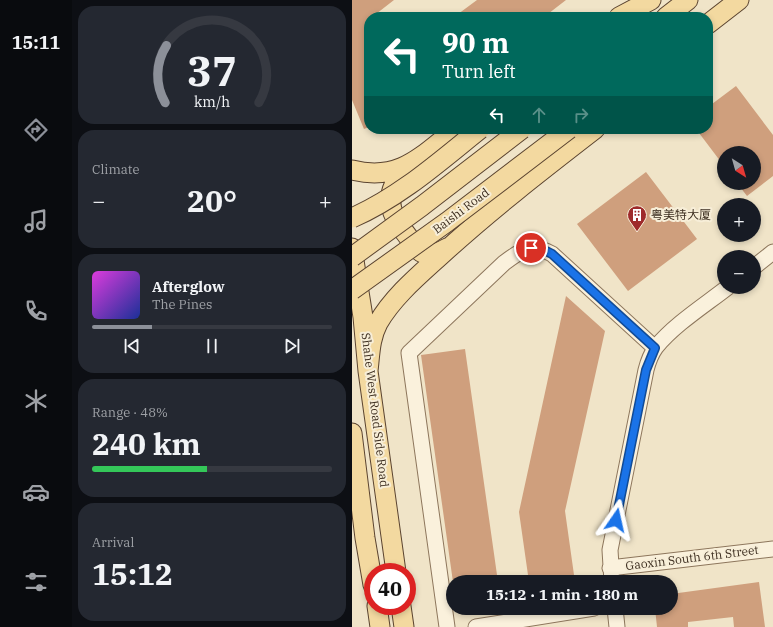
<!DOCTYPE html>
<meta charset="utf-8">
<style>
body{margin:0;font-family:"IBM Plex Serif","Noto Sans SC",serif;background:#242831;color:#f1f3f6;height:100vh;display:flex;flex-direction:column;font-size:15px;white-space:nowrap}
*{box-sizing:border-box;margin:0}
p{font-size:13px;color:#9ea1a6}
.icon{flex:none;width:22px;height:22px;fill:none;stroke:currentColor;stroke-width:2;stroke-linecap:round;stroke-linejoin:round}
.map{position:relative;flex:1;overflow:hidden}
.panel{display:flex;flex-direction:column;gap:6px;padding:6px;background:#0d0f14;width:280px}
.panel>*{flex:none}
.banner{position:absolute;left:12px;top:12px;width:349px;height:122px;border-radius:16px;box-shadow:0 2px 6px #0003;background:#00695c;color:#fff;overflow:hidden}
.needle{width:26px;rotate:143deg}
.buttons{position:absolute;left:365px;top:146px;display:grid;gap:8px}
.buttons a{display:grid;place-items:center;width:44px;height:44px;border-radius:50%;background:#171b24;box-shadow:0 2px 6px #0003;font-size:20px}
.speed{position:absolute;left:12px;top:563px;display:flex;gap:8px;font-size:20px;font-weight:700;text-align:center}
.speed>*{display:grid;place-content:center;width:52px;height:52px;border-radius:50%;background:#171b24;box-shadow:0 2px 6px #0003;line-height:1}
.speed .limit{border:6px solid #d22;background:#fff;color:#111}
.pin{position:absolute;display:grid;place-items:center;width:34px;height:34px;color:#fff;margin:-17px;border:2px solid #fff;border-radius:50%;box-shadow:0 1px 4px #0007}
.me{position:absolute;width:44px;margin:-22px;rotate:11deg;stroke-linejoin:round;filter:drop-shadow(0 0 3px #0008)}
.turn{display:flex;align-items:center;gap:14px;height:84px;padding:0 12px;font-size:18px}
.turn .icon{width:52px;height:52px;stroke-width:2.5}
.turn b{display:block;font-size:28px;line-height:34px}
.lanes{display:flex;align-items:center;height:38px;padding:0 12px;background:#0003;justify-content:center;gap:20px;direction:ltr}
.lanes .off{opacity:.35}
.big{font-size:30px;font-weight:800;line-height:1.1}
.panel .widget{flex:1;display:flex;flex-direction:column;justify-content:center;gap:6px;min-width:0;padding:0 14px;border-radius:16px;background:#242831}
.panel .dial{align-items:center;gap:0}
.dial svg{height:104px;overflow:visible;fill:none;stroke:#363941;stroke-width:7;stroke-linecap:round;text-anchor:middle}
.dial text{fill:#f1f3f6;stroke:none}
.song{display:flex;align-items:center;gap:12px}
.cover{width:48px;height:48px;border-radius:6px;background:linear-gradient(135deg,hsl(300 70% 55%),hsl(230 70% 35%))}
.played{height:4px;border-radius:2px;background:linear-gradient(90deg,#8c9099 25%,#363941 25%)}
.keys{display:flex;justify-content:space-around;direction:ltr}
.heat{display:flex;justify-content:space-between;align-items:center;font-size:22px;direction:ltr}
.charge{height:6px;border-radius:3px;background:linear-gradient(90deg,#34c759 48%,#363941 0)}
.trip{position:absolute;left:94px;top:575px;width:232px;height:40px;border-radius:20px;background:#171b24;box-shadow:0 2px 6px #0003;font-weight:800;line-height:40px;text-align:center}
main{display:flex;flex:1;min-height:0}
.menu{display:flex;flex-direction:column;width:72px;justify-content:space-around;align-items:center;background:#090b0e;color:#9ea1a6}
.menu .icon{width:28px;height:28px}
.menu .current{color:#8c9099}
.menu b{font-size:18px;color:#f1f3f6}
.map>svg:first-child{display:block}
.building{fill:#cf9f7d}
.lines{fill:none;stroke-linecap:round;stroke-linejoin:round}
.minor-casing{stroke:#8d765c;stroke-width:17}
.major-casing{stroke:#5b4430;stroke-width:21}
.minor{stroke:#faf1dc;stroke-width:15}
.major{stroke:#f3d9a0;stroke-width:19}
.major-bridge-casing{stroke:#5b4430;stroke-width:21;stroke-linecap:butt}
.major-bridge{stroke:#f3d9a0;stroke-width:19}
.route-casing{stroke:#114b97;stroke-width:10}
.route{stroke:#1a73e8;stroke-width:7}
.labels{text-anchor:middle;stroke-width:4;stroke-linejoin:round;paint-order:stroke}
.street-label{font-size:12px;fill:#3d2e20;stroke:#f7eed8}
.poi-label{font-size:12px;fill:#3d2e20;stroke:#f7eed8;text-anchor:start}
</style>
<main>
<nav class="menu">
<b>15:11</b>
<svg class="icon current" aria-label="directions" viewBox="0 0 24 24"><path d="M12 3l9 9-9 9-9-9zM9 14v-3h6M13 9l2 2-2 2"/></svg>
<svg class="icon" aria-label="music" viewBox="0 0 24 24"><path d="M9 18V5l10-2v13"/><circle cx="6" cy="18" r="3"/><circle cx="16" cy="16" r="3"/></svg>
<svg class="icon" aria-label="phone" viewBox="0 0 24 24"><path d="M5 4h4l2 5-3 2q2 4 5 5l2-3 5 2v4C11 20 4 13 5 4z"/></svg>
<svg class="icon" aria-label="climate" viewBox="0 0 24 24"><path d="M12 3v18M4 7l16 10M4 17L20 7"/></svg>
<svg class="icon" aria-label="car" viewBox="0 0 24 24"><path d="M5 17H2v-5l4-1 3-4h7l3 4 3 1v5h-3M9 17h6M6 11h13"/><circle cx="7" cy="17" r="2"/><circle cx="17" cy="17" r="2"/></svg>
<svg class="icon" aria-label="filters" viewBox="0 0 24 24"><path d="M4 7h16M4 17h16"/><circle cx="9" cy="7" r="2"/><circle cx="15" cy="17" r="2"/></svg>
</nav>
<section class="panel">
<div class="widget dial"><svg viewBox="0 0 100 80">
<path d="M14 69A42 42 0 1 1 86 69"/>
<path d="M14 69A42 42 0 0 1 15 25" stroke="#8c9099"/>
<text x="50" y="56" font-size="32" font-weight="700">37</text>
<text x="50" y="72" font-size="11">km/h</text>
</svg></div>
<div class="widget"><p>Climate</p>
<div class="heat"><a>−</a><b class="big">20°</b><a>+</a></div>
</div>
<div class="widget">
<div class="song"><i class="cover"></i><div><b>Afterglow</b><p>The Pines</p></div></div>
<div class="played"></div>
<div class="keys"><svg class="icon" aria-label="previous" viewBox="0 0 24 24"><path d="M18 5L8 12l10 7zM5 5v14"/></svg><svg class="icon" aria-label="pause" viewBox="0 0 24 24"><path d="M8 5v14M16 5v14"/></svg><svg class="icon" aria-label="next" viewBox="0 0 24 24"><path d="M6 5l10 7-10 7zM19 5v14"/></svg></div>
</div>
<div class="widget"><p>Range · 48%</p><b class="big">240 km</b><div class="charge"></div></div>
<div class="widget"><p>Arrival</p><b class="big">15:12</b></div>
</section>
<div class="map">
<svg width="421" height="627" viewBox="0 0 421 627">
<rect width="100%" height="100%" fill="#f0e4c8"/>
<!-- building -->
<path class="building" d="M0,0H42L24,14L26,17H17V127L12,129L0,100Z
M125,0H214L192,17H102Z
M384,86L421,135V176L395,196L385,183H402V153H372V166L344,129H356V107Z
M294,172L345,239L276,291L225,224Z
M214,296L253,331L213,511L223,582H177L167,512Z
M113,349L146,582H101L69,355Z
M407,582L413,627H382L381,617L336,622V627H305L303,608H319V594Z"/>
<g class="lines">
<defs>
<path id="minor" d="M402,267L421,252
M258,568L421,549
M260,582L258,550L294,370C296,362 299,354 304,347C323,324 353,305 376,287
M263,608L265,627
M95,627L57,353L152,263C169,250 179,243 200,254L303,348
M124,627L242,608"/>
<path id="major" d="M267,17L299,0
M314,17L336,0
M356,24L387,0
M61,162C51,171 42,180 39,194C36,211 47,225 57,238C60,242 64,249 69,252C77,257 88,252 95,248
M0,170C48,182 69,156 104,129
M0,248L11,317L16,371L44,572
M16,371C18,354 18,338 26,323C41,297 66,276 88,256C137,211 190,170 243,129
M0,433L13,538L21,585
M25,606L28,627
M49,606L52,627"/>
</defs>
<!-- minor casing -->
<use href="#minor" class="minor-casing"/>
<!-- major casing -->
<use href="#major" class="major-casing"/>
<!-- minor -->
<use href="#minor" class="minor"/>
<!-- major -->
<use href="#major" class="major"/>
<defs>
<path id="major-bridge" d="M0,218C48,197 88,161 128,129
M0,257L70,206L170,129
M0,290L95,222L217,129"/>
</defs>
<!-- major-bridge casing -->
<use href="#major-bridge" class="major-bridge-casing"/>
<!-- major-bridge -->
<use href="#major-bridge" class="major-bridge"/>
</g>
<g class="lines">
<defs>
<path id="route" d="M179,248L190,249L200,254L303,348L294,370L264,520"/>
</defs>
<!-- route casing -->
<use href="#route" class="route-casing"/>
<!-- route -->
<use href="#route" class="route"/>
</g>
<!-- icons -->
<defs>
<symbol id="building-pin" viewBox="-11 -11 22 30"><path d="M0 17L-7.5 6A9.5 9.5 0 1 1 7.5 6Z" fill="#9e2a2b" stroke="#f7eed8"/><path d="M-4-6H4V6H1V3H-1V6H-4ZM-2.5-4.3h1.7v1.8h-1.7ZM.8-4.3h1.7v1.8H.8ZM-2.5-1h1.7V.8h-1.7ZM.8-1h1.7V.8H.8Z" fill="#fff"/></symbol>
</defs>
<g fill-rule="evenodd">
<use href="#building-pin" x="274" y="204" width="22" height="30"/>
</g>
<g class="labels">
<!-- street labels -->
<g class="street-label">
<text transform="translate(109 211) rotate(-37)" y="4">Baishi Road</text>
<text transform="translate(23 410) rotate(83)" y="4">Shahe West Road Side Road</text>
<text transform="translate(340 558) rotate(-7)" y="4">Gaoxin South 6th Street</text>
</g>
<!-- poi labels -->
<g class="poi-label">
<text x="299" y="219">粤美特大厦</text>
</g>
</g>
</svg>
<div class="buttons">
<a><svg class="needle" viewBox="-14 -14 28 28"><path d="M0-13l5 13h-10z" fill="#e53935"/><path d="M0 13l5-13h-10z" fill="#9ea1a6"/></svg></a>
<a>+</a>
<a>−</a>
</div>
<div class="speed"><div class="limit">40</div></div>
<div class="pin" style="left:179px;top:248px;background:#d93025"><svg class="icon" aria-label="arrive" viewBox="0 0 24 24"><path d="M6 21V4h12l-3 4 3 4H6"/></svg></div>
<svg class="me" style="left:264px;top:520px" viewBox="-20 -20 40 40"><path d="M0-17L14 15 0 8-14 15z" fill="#1a73e8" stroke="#fff" stroke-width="4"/></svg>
<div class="trip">15:12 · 1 min · 180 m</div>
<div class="banner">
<div class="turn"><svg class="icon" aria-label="left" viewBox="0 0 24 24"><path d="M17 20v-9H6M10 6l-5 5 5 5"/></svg><div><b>90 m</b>Turn left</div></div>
<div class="lanes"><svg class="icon" aria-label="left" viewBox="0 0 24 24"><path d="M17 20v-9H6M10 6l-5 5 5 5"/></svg><svg class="icon off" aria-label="ahead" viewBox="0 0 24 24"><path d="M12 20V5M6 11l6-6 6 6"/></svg><svg class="icon off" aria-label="right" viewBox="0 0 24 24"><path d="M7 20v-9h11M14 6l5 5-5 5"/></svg></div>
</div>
</div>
</main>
